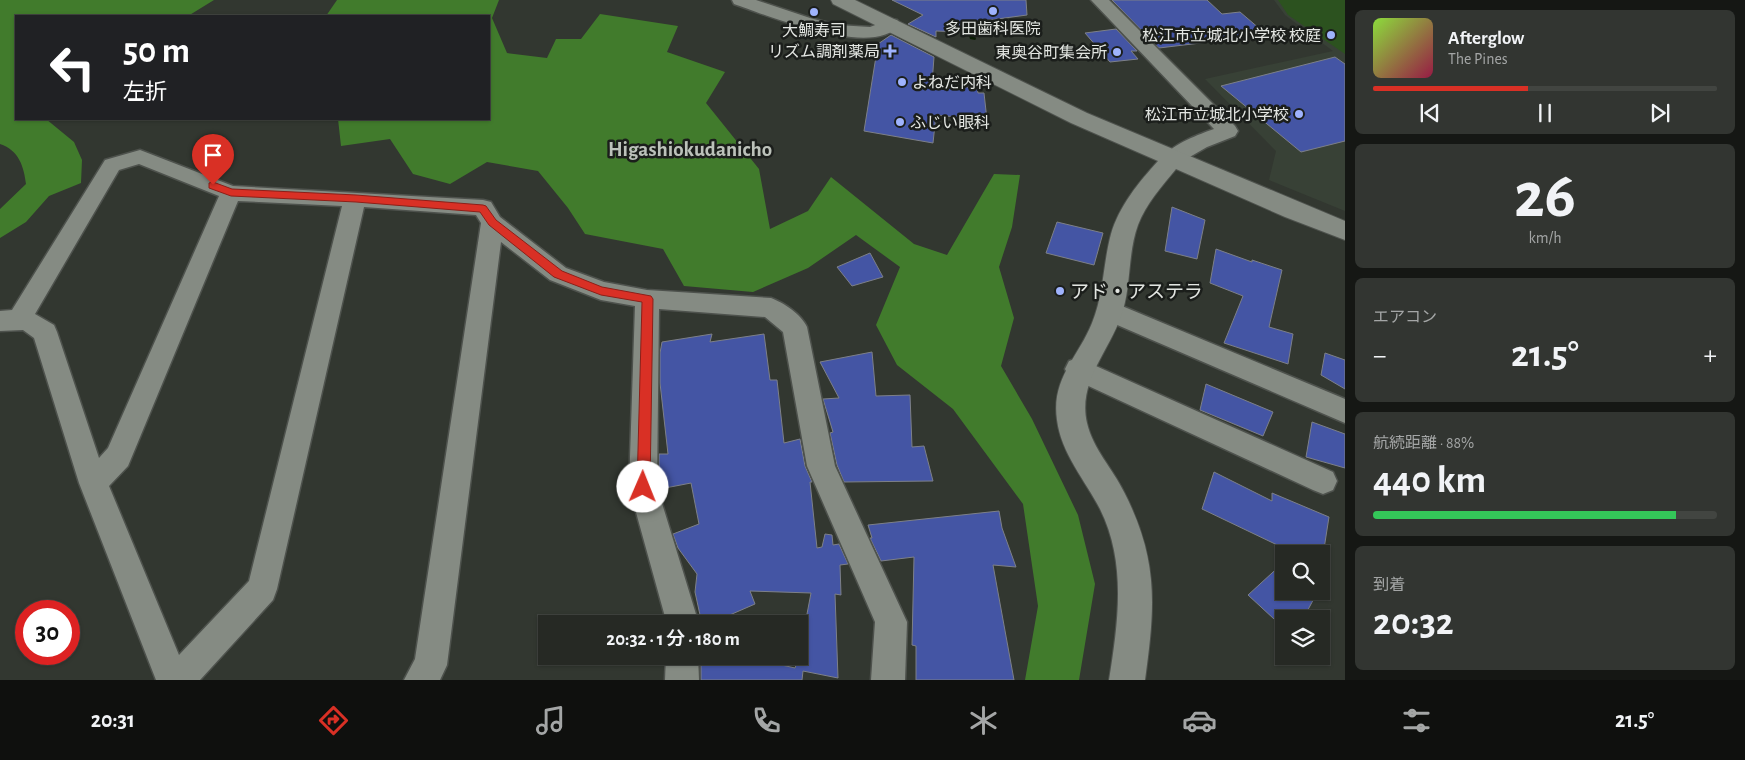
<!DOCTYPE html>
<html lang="ja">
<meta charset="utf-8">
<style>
body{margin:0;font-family:"Alegreya Sans","Noto Sans JP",sans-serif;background:#323531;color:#f1f3f6;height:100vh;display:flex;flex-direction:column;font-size:19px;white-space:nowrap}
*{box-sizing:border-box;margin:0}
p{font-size:16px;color:#a4a6a6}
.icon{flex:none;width:28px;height:28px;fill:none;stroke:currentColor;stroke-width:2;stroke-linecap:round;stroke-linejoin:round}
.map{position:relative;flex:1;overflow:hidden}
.drawer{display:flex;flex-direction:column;gap:10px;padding:10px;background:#151714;width:400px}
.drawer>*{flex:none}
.hud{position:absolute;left:15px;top:15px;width:475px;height:105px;border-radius:0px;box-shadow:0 1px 4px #0004,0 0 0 1px #424541;background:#202124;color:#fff;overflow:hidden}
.buttons{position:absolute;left:1275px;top:545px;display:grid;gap:10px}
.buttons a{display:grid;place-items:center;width:55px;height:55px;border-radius:0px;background:#262924;box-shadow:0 1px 4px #0004,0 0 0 1px #424541;font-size:25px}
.speed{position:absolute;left:15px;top:600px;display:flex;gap:10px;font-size:25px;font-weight:700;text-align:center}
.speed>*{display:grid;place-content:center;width:65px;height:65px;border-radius:50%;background:#262924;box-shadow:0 1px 4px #0004,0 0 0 1px #424541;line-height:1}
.speed .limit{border:8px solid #d22;background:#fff;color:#111}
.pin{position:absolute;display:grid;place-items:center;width:42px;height:42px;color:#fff;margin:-51px -21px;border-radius:50% 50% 50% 0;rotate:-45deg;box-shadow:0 0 5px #0007}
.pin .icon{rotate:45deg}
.me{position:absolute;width:55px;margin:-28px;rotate:1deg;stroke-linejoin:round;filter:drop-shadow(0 0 4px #0008)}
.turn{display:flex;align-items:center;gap:18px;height:105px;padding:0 25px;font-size:22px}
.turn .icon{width:65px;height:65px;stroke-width:2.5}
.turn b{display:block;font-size:35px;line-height:42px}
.big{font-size:38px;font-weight:600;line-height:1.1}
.drawer .card{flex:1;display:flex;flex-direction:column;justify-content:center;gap:8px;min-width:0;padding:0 18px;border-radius:8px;background:#323531}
.drawer .dial{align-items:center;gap:0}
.dial b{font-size:65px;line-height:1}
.song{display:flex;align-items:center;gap:15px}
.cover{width:60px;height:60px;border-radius:8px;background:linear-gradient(135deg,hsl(90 70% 55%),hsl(340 70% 35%))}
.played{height:5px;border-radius:2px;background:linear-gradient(90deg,#d93025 45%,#424541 45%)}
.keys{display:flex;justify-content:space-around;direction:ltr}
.heat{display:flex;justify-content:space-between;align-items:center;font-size:28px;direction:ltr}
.charge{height:8px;border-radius:4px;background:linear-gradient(90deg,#34c759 88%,#424541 0)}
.trip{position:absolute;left:538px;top:615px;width:270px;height:50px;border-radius:0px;background:#262924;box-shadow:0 1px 4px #0004,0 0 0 1px #424541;font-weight:600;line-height:50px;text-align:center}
.tabs{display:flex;height:80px;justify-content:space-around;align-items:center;background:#0f100e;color:#a4a6a6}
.tabs .icon{width:35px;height:35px}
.tabs .selected{color:#d93025}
.tabs b{font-size:22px;color:#f1f3f6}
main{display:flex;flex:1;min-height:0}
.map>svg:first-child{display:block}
.built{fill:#384136}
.green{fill:#2c521f}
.forest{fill:#417b2c}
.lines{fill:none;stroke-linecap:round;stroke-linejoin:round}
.stream{fill:#0b1e05;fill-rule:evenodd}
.building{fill:#4455a4;stroke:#7d8088}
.street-casing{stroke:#4e524d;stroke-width:3}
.secondary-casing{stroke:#4e524d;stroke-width:2}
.street{fill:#858b83;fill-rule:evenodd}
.secondary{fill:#858b83;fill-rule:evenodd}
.route{fill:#d93025;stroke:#8d1f18}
.poi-dot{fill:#9fb3fd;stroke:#1b1e1b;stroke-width:2}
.labels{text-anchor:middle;stroke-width:5;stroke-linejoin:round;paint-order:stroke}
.far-poi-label{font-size:16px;fill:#e3e6e2;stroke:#1b1e1b;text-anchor:end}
.poi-label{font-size:19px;fill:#e3e6e2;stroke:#1b1e1b;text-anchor:start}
.quarter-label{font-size:21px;font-weight:bold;fill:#bcc2ba;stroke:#1b1e1b}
</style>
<main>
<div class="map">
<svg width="1345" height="680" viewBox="0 0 1345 680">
<rect width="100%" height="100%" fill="#323730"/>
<!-- built -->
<path class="built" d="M1274,0H1345V211L1269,180L1276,151L1205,79L1333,51L1285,15Z"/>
<!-- green -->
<path class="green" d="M1278,0H1345V54L1288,15Z"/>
<!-- forest -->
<path class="forest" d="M0,0H214L188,16H16V119H46L74,142L82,160L81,183L49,196L26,222L0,238V209L26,184C24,167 19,150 0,144Z
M337,0H499L492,18L507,53L547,58L556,39H581L600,14L678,26L667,52L725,72L706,103L759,169L770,229L808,211L831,177L914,244L947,255L994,174L1020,175L1012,227L999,267L1014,318L1001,366L1032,419L1078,515L1095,584L1079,680H1025L1038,606L1023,504L953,409L897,365L876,325L900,267L856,235L808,268L753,292L684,286L663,249L585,234L568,208L538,171L487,162L450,184L413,174L390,139L341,146L338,119H489V16H326Z"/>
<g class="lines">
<!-- stream -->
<path class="stream" d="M957,0H963L976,39L975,40L970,39Z"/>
</g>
<!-- building -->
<path class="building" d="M892,0H1026L1027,15L960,24L962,32L936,31V37L908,24L923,15Z
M1112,0H1207L1222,14L1240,12L1267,35L1159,48Z
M1116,29L1137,51H1131L1138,59L1110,62L1085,33Z
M891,35L934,57L932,84L977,88L978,93H984L987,120L936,115L933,143L864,131L878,44Z
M1335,57L1345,64V141L1301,152L1221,86Z
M1172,207L1205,220L1197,259L1165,251Z
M1057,222L1103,233L1094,265L1046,253Z
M1216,249L1252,262V260L1282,270L1269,327L1293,334L1288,364L1224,343L1243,296L1210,283Z
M870,253L883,277L852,286L837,267Z
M712,334L710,342L764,334L770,380H777L784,443L800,439L805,466L812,482H810L817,548L822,547L825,534L832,535L833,545L839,544L848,564L840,565L841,595L835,594L838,678L803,671L802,680H701V656H741L795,668L799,656L811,593L750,591L755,604L709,624H702L695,592L697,574L678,548L673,534L699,524L691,483L660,489L659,487V454H668L660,383V353L662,342Z
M872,352L876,396L910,395L912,447L924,446L933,481L844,482L837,465L830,433L833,432L823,399L839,398L820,362Z
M1325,353L1345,360V389L1321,375Z
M1206,384L1273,412L1263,436L1200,410Z
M1312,422L1345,434V468L1306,457Z
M1214,472L1272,501V493L1329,517L1321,568V554H1293L1294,553L1202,509Z
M999,511L1002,528L1016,567L993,565L1014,680H916V646L912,645L914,557L881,561L870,538H872L868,525Z
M1284,562V591H1318L1303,619H1274L1248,595Z"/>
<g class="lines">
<defs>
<path id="street" d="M732,0H756L810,18L837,25L870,27L891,19L897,20L900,24C875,60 766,15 734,4Z
M1091,0H1109L1235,126L1238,131L1235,136L1207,147L1181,162L1174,164L1167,162L1164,157C1172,144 1200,134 1214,129Z
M140,150L233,186L483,200L491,202L500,217L566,268L604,282L647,290L771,298C784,303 801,314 807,327L835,466L907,622L905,680H871L875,622L807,466L783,332L765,317L659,309L657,487L699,624H667L629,487L635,306L601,300L550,280L501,242L447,665L440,680H404L415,659L481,223L476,215L364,207L277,589L273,600L200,680H156L79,483L34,338L23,330L0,331V311L12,310L105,160ZM139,164L219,196L108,448L99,458L57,332L54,325L35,314L119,170ZM238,201L342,206L249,581L179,655L109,486L128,466Z
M1110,301L1345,399V423L1101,318L1098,311L1101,304Z
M1078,358L1333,472L1337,481L1333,490L1323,494L1313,490L1069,377L1065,369L1069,361Z
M666,656H698L699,680H665Z"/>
<path id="secondary" d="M831,0H855L1087,113L1345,221V240L1285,217L1176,169C1162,186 1146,204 1138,225C1128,252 1131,283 1123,310C1112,349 1077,380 1087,423C1093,449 1113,469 1124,492C1159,560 1155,607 1145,680H1109C1118,623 1127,563 1100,509C1085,480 1061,453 1057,420C1051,378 1078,358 1092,323C1104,294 1103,263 1111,234C1119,206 1139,182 1158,161L1071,123L833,4Z"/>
</defs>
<!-- street casing -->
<use href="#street" class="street-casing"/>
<!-- secondary casing -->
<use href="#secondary" class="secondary-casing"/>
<!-- street -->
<use href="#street" class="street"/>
<!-- secondary -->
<use href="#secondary" class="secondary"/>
</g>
<!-- route -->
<path class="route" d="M213,182L232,189L356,195L483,205L486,206L496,220L562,271L602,287L651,296L653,299L650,487L648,491L643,493L639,491L637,487L642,302L601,295L554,277L489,225L480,212L356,202L231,196L209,188V183Z"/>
<!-- markers -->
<g class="poi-dot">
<circle cx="993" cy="11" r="5"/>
<circle cx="814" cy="12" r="5"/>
<circle cx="1331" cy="35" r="5"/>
<path d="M887.5 43.5h5v5h5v5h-5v5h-5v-5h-5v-5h5z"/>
<circle cx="1117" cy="52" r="5"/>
<circle cx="902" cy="82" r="5"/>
<circle cx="1299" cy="114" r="5"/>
<circle cx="900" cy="122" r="5"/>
<circle cx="1060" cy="291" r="5"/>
</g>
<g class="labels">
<!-- far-poi labels -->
<g class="far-poi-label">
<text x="993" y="34" text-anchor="middle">多田歯科医院</text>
<text x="814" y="36" text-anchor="middle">大鯛寿司</text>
<text x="1321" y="41">松江市立城北小学校 校庭</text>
<text x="880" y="57">リズム調剤薬局</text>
<text x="1107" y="58">東奥谷町集会所</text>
<text x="912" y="88" text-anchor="start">よねだ内科</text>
<text x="1289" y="120">松江市立城北小学校</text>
<text x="910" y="128" text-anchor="start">ふじい眼科</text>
</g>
<!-- poi labels -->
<g class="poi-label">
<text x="1070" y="298">アド・アステラ</text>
</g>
<!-- quarter labels -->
<g class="quarter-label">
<text x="690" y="156">Higashiokudanicho</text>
</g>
</g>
</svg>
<div class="buttons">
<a><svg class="icon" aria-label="search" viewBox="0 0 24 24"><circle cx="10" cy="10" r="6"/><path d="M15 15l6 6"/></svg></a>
<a><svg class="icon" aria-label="layers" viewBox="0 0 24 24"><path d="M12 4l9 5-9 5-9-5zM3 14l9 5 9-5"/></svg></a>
</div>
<div class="speed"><div class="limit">30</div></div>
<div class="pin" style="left:213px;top:185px;background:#d93025"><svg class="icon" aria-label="arrive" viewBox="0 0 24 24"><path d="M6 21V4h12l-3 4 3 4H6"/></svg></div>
<svg class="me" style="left:643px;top:487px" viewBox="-20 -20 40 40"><circle r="19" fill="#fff"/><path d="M0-13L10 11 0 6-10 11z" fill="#d93025"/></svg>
<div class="trip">20:32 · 1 分 · 180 m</div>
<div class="hud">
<div class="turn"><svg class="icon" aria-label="left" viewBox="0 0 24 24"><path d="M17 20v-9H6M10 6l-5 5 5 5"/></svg><div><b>50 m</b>左折</div></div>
</div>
</div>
<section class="drawer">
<div class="card">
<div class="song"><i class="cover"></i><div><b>Afterglow</b><p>The Pines</p></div></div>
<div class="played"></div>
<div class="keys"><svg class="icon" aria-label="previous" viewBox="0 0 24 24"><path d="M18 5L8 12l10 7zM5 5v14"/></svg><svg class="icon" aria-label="pause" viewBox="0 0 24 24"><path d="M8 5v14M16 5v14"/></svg><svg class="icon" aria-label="next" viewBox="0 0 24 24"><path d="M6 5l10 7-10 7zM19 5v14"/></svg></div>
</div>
<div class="card dial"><b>26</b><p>km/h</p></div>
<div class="card"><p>エアコン</p>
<div class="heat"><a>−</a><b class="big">21.5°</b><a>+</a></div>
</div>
<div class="card"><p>航続距離 · 88%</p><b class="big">440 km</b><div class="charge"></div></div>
<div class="card"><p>到着</p><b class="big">20:32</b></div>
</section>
</main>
<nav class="tabs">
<b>20:31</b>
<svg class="icon selected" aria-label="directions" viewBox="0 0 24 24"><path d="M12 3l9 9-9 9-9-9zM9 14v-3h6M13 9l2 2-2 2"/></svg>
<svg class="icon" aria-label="music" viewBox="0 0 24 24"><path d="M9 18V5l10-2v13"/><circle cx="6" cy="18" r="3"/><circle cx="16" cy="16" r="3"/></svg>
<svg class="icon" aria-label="phone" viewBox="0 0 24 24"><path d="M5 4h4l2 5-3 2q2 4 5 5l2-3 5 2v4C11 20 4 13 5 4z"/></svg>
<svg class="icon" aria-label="climate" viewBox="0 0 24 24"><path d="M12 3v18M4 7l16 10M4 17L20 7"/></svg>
<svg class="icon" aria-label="car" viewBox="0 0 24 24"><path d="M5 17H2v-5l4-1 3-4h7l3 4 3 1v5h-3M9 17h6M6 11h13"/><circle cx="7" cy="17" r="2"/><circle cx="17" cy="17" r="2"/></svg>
<svg class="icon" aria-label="filters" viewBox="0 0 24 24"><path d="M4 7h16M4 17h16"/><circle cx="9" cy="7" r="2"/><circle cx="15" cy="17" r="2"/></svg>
<b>21.5°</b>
</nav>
